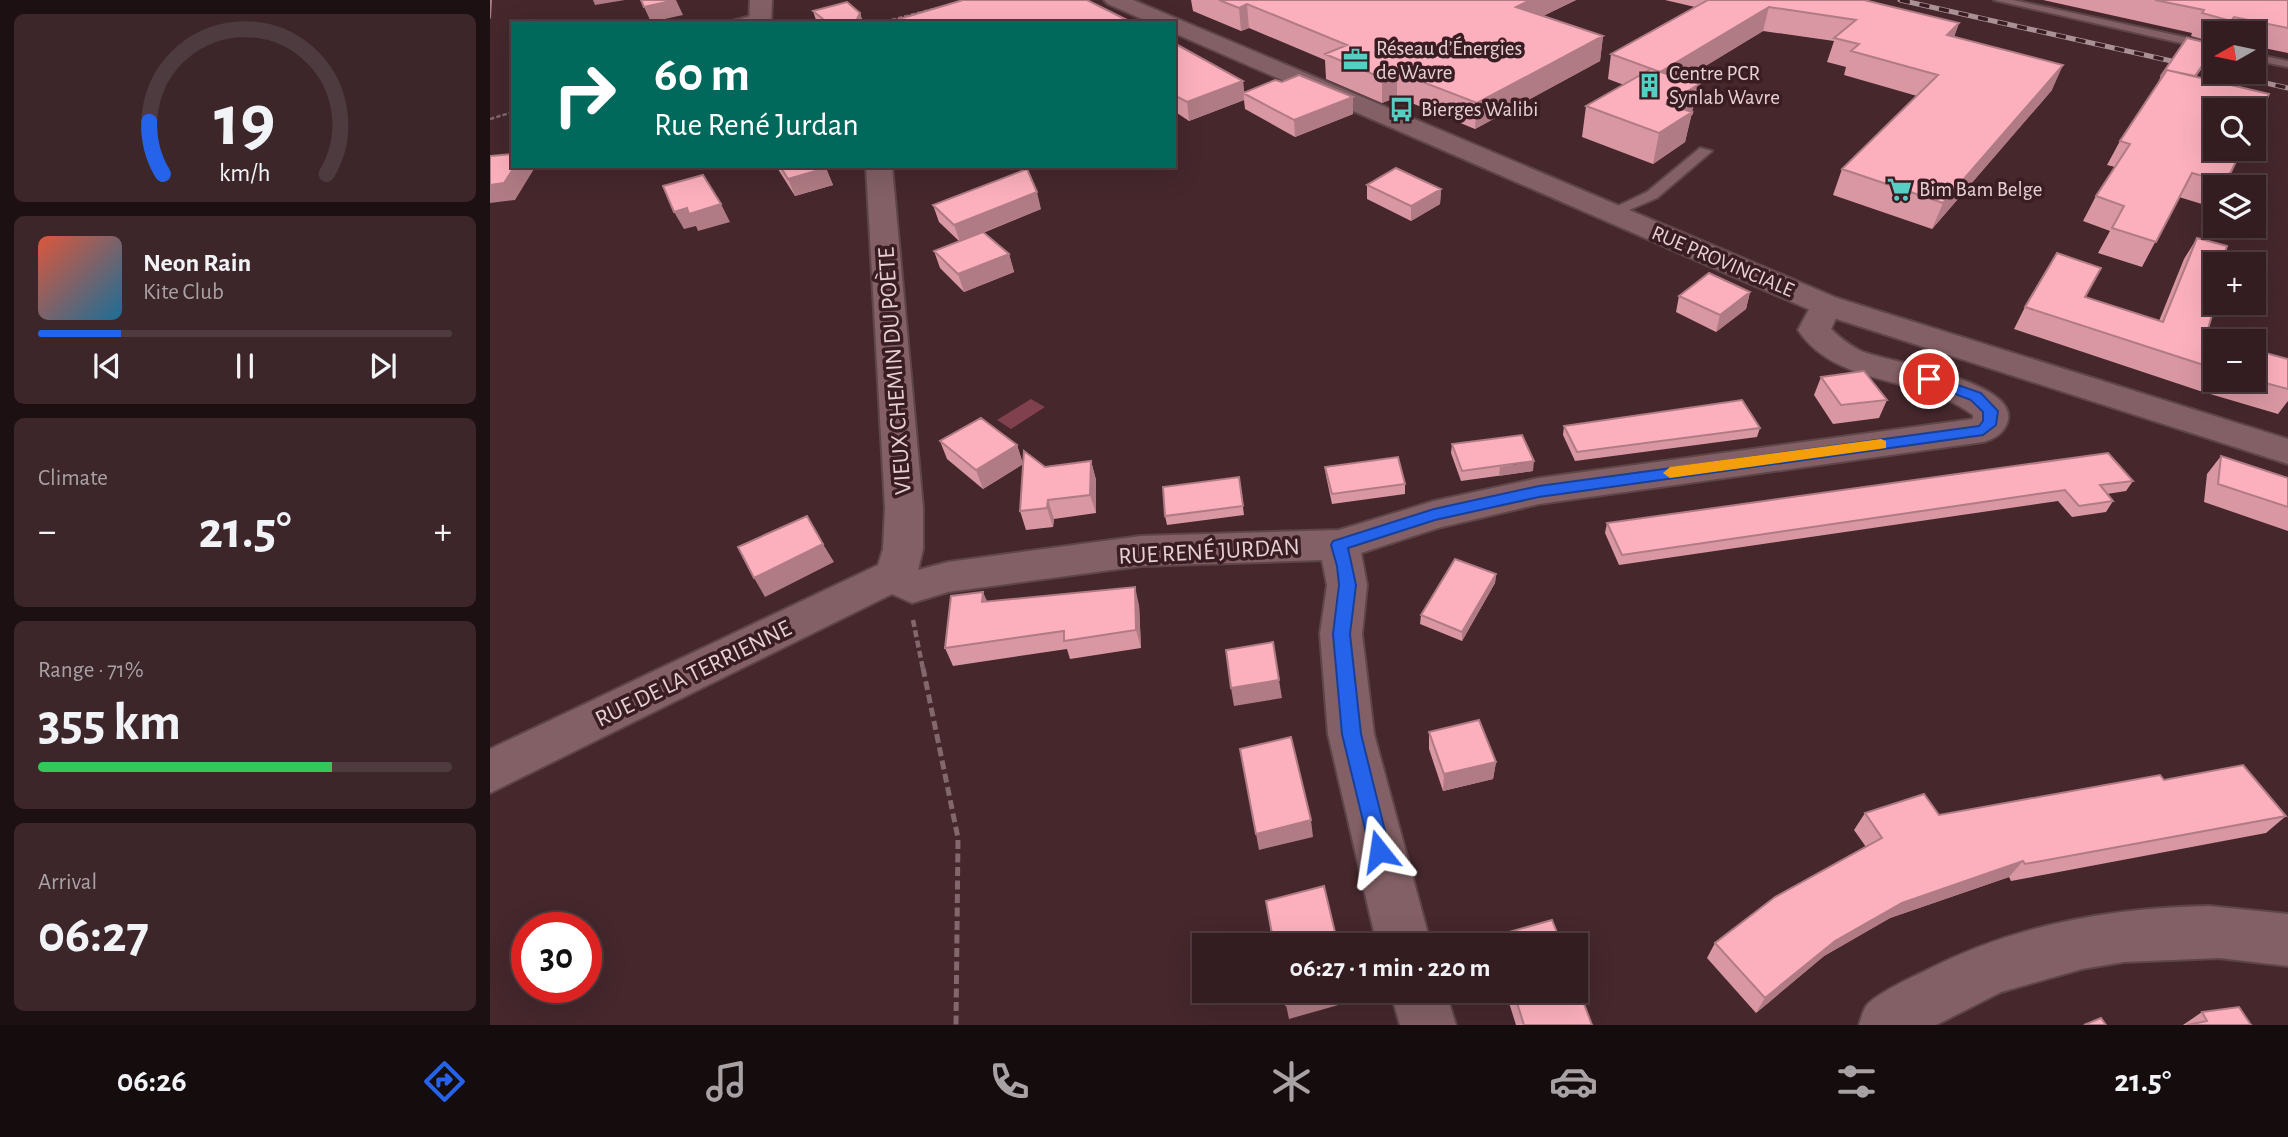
<!DOCTYPE html>
<meta charset="utf-8">
<style>
body{margin:0;font-family:"Alegreya Sans",sans-serif;background:#3c262a;color:#f1f3f6;height:100vh;display:flex;flex-direction:column;font-size:26px;white-space:nowrap}
*{box-sizing:border-box;margin:0}
p{font-size:23px;color:#a9a2a5}
.icon{flex:none;width:38px;height:38px;fill:none;stroke:currentColor;stroke-width:2;stroke-linecap:round;stroke-linejoin:round}
.map{position:relative;flex:1;overflow:hidden}
.side{display:flex;flex-direction:column;gap:14px;padding:14px;background:#1d1012;width:490px}
.side>*{flex:none}
.hud{position:absolute;left:21px;top:21px;width:665px;height:147px;border-radius:0px;box-shadow:0 7px 28px #0002,0 0 0 2px #4e3b3f;background:#00695c;color:#fff;overflow:hidden}
.needle{width:46px;rotate:261deg}
.fabs{position:absolute;left:1713px;top:21px;display:grid;gap:14px}
.fabs a{display:grid;place-items:center;width:63px;height:63px;border-radius:0px;background:#341d21;box-shadow:0 7px 28px #0002,0 0 0 2px #4e3b3f;font-size:35px}
.speed{position:absolute;left:21px;top:912px;display:flex;gap:14px;font-size:35px;font-weight:700;text-align:center}
.speed>*{display:grid;place-content:center;width:91px;height:91px;border-radius:50%;background:#341d21;box-shadow:0 7px 28px #0002,0 0 0 2px #4e3b3f;line-height:1}
.speed .limit{border:10px solid #d22;background:#fff;color:#111}
.pin{position:absolute;display:grid;place-items:center;width:60px;height:60px;color:#fff;margin:-30px;border:4px solid #fff;border-radius:50%;box-shadow:0 2px 7px #0007}
.me{position:absolute;width:77px;margin:-38px;rotate:345deg;stroke-linejoin:round;filter:drop-shadow(0 0 5px #0008)}
.turn{display:flex;align-items:center;gap:24px;height:147px;padding:0 28px;font-size:32px}
.turn .icon{width:91px;height:91px;stroke-width:2.5}
.turn b{display:block;font-size:49px;line-height:60px}
.big{font-size:52px;font-weight:700;line-height:1.1}
.side .tile{flex:1;display:flex;flex-direction:column;justify-content:center;gap:10px;min-width:0;padding:0 24px;border-radius:10px;background:#3c262a}
.side .dial{align-items:center;gap:0}
.dial svg{height:182px;overflow:visible;fill:none;stroke:#4e3b3f;stroke-width:7;stroke-linecap:round;text-anchor:middle}
.dial text{fill:#f1f3f6;stroke:none}
.song{display:flex;align-items:center;gap:21px}
.cover{width:84px;height:84px;border-radius:10px;background:linear-gradient(135deg,hsl(10 70% 55%),hsl(200 70% 35%))}
.played{height:7px;border-radius:4px;background:linear-gradient(90deg,#2563eb 20%,#4e3b3f 20%)}
.keys{display:flex;justify-content:space-around;direction:ltr}
.heat{display:flex;justify-content:space-between;align-items:center;font-size:38px;direction:ltr}
.charge{height:10px;border-radius:5px;background:linear-gradient(90deg,#34c759 71%,#4e3b3f 0)}
.trip{position:absolute;left:702px;top:933px;width:396px;height:70px;border-radius:0px;background:#341d21;box-shadow:0 7px 28px #0002,0 0 0 2px #4e3b3f;font-weight:700;line-height:70px;text-align:center}
.tab-bar{display:flex;height:112px;justify-content:space-around;align-items:center;background:#150c0d;color:#a9a2a5}
.tab-bar .icon{width:49px;height:49px}
.tab-bar .active{color:#2563eb}
.tab-bar b{font-size:32px;color:#f1f3f6}
main{display:flex;flex:1;min-height:0}
.map>svg:first-child{display:block}
.water{fill:#81404d}
.lines{fill:none;stroke-linecap:round;stroke-linejoin:round}
.service-casing{stroke:#5e454a;stroke-width:4}
.minor-casing{stroke:#5e454a;stroke-width:4}
.secondary-casing{stroke:#5e454a;stroke-width:4}
.path-far2{stroke:#82676c;stroke-width:2.5;stroke-dasharray:4.5 2;stroke-linecap:butt}
.path-far1{stroke:#82676c;stroke-width:4.5;stroke-dasharray:7 3.5;stroke-linecap:butt}
.path{stroke:#82676c;stroke-width:5;stroke-dasharray:9 4.5;stroke-linecap:butt}
.service{fill:#836065;fill-rule:evenodd}
.minor{fill:#836065;fill-rule:evenodd}
.secondary{fill:#836065;fill-rule:evenodd}
.rail-casing{stroke:#a99195;stroke-width:5}
.rail{stroke:#3a1d22;stroke-width:3.5;stroke-dasharray:10;stroke-linecap:butt}
.wall{fill:#d997a3}
.shaded-wall{fill:#b07b84}
.building{fill:#fcb0bd;stroke:#b07b84;stroke-width:2}
.route{fill:#2563eb;stroke:#184099;stroke-width:2}
.slow{fill:#f59e0b}
.labels{text-anchor:middle;stroke-width:7;stroke-linejoin:round;paint-order:stroke}
.far-poi-label{font-size:21px;fill:#e5d0d3;stroke:#3a1d22;text-anchor:start}
.far-street-label{font-size:21px;fill:#e5d0d3;stroke:#3a1d22}
.street-label{font-size:24px;fill:#e5d0d3;stroke:#3a1d22}
</style>
<main>
<section class="side">
<div class="tile dial"><svg viewBox="0 0 100 80">
<path d="M14 69A42 42 0 1 1 86 69"/>
<path d="M14 69A42 42 0 0 1 8 46" stroke="#2563eb"/>
<text x="50" y="56" font-size="32" font-weight="700">19</text>
<text x="50" y="72" font-size="11">km/h</text>
</svg></div>
<div class="tile">
<div class="song"><i class="cover"></i><div><b>Neon Rain</b><p>Kite Club</p></div></div>
<div class="played"></div>
<div class="keys"><svg class="icon" aria-label="previous" viewBox="0 0 24 24"><path d="M18 5L8 12l10 7zM5 5v14"/></svg><svg class="icon" aria-label="pause" viewBox="0 0 24 24"><path d="M8 5v14M16 5v14"/></svg><svg class="icon" aria-label="next" viewBox="0 0 24 24"><path d="M6 5l10 7-10 7zM19 5v14"/></svg></div>
</div>
<div class="tile"><p>Climate</p>
<div class="heat"><a>−</a><b class="big">21.5°</b><a>+</a></div>
</div>
<div class="tile"><p>Range · 71%</p><b class="big">355 km</b><div class="charge"></div></div>
<div class="tile"><p>Arrival</p><b class="big">06:27</b></div>
</section>
<div class="map">
<svg width="1798" height="1025" viewBox="0 0 1798 1025">
<rect width="100%" height="100%" fill="#45272c"/>
<!-- water -->
<path class="water" d="M541,399L555,407L521,429L507,420Z"/>
<g class="lines">
<defs>
<path id="service" d="M1504,0H1523L1726,44V51Z
M268,14L272,15V19L235,23Z
M1764,54L1798,61V67L1764,60Z
M1210,148L1222,151L1167,198L1125,216L1120,217L1113,213L1157,192Z"/>
<path id="minor" d="M260,0H282L281,23H259Z
M376,166H402L433,508V549L428,570L458,562L651,536L849,530L944,501L1049,478L1483,419V415C1430,374 1348,389 1308,330L1325,298L1336,296L1347,298L1352,305L1341,329C1350,338 1359,345 1371,351C1396,362 1533,381 1517,423C1513,434 1504,439 1493,442L1049,504L948,528L871,553L877,585L872,634L884,734L941,945H887L838,734L830,634L837,585L832,560L651,566L458,592L422,603L402,594L0,793V749L388,565L393,549L395,508Z
M1719,906L1798,914V966L1729,958L1634,962L1592,969L1511,992L1446,1025H1369C1371,1019 1373,1010 1377,1005C1388,993 1418,979 1433,972C1523,925 1619,908 1719,906Z
M900,990H955L966,1025H910Z"/>
<path id="secondary" d="M614,0H643L1347,298L1798,439V464L1325,312L684,33V23H661L618,4Z"/>
</defs>
<!-- service casing -->
<use href="#service" class="service-casing"/>
<!-- minor casing -->
<use href="#minor" class="minor-casing"/>
<!-- secondary casing -->
<use href="#secondary" class="secondary-casing"/>
<!-- path-far2 -->
<path class="path-far2" d="M389,23L447,8
M0,119L23,112"/>
<!-- path-far1 -->
<path class="path-far1" d="M423,620L433,669"/>
<!-- path -->
<path class="path" d="M433,668L468,838L466,1025"/>
<!-- service -->
<use href="#service" class="service"/>
<!-- minor -->
<use href="#minor" class="minor"/>
<!-- secondary -->
<use href="#secondary" class="secondary"/>
<defs>
<path id="rail" d="M1410,0L1726,71
M1727,72L1798,88"/>
</defs>
<!-- rail casing -->
<use href="#rail" class="rail-casing"/>
<!-- rail -->
<use href="#rail" class="rail"/>
</g>
<!-- wall -->
<path class="wall" d="M701,0H1086L1053,16L1113,36L1110,61L985,129L907,97L892,103L836,79L835,60L759,28L751,31L703,11Z
M1175,0H1374L1469,23L1464,37L1562,90L1442,229L1343,195L1352,169L1427,96L1354,75L1356,67L1337,62L1344,41L1273,31L1194,79L1203,114L1201,116L1195,142L1163,164L1092,137L1096,106L1134,85L1118,79L1121,54L1205,7Z
M1553,0H1798V53L1764,46V33H1726V43L1701,36L1702,33Z
M323,11L370,13L373,23H327Z
M684,43L753,81L754,92L792,82L863,97V114L805,137L755,109L754,100L699,121L684,111Z
M1722,53L1706,77L1732,187H1726V197L1715,205L1689,197L1652,267L1608,253L1620,231L1593,221L1606,196L1625,167L1617,165L1630,141L1667,85L1671,76Z
M286,166H335L343,185L305,196Z
M877,185L951,189L950,204L921,221L877,199Z
M443,205L551,209L493,233L519,254L524,272L474,292L450,268L444,251L469,241L449,222Z
M1707,238L1732,264L1716,336L1726,341V380H1764L1798,359V401L1788,414L1710,391L1524,329L1535,307L1595,297L1669,321L1694,259Z
M1260,292L1256,309L1226,332L1186,312L1189,296Z
M1331,377L1397,400L1389,418L1343,424L1324,395Z
M1074,426L1270,428L1267,437L1085,461L1073,435Z
M450,441L527,445L533,464L493,489L457,459Z
M962,444L1043,471L971,481L961,453Z
M1731,456L1798,478V531L1714,502L1717,474Z
M601,461L606,480V513L564,519L563,527L536,530L530,511L555,467Z
M835,467L915,484V494L842,504L836,476Z
M749,477L754,515L677,525L675,516Z
M1643,481L1636,491L1617,494L1623,501L1616,512L1582,517L1568,501L1129,565L1115,533L1117,523Z
M1006,574L1005,583L972,641L930,624L931,615Z
M497,602L649,605L651,648L580,659L577,649L463,666L455,648Z
M939,732L1006,762L1003,779L953,791L939,749Z
M1674,780L1796,816L1776,833L1521,881L1519,877L1400,918L1334,956L1266,1013L1217,958L1225,943L1376,847L1364,830L1375,813L1449,815Z
M1015,990H1085L1102,1025H1026Z
M1712,1012L1761,1025H1693Z"/>
<!-- shaded-wall -->
<path class="shaded-wall" d="M0,0H2L1,18L0,19Z
M103,0H135L105,5Z
M186,0L193,15L161,22L154,7Z
M1040,0H1086L1024,30L1026,7Z
M757,4L759,28L751,31L749,8Z
M1279,7L1273,31L1166,96L1170,72Z
M370,13L373,23H365Z
M1469,23L1460,47L1457,35Z
M1113,36L1110,61L985,129L987,103Z
M1573,65L1562,90L1442,229L1453,203Z
M907,72V97L892,103V78Z
M753,81L754,100L699,121L697,102Z
M1209,84L1195,142L1163,164L1169,133L1177,104Z
M863,97V114L805,137L804,120Z
M25,166H42L44,169L25,200L0,203V185Z
M336,168L343,185L305,196L298,179Z
M1741,172L1732,187H1726L1730,181Z
M1726,188V197L1715,205Z
M951,189L950,204L921,221V206Z
M547,192L551,209L470,242L464,225Z
M231,204L240,222L208,231L206,226L194,229L184,212L197,208Z
M519,254L524,272L474,292L468,274Z
M1260,292L1256,309L1226,332L1230,315Z
M527,445L533,464L493,489L486,470Z
M601,461L606,480V513L600,495Z
M1044,461L1043,471L1009,476L1010,467Z
M558,500L564,519L563,527L557,508Z
M333,544L344,562L275,597L264,578Z
M1006,574L1005,583L972,641V632Z
M645,587L649,605L651,648L646,630Z
M493,592L501,610L492,602Z
M789,680L792,698L744,706L741,688Z
M1006,762L1003,779L953,791L954,774Z
M821,820L823,837L769,850L766,834Z
M1533,861L1519,877L1400,918L1334,956L1266,1013L1275,998L1345,941L1412,903Z
M848,990H859V1002L799,1019L796,1005Z"/>
<!-- building -->
<path class="building" d="M151,0H185L154,7Z
M473,0H597L643,23H396Z
M729,0H1040L1026,7L1113,36L987,103L907,72L892,78L835,54L857,45L757,4L749,8Z
M1218,0H1374L1469,23L1457,35L1573,65L1453,203L1352,169L1448,75L1361,51L1369,44L1344,38L1366,20L1279,7L1170,72L1121,54Z
M1665,0H1798V28L1744,17L1741,21L1712,13L1714,10Z
M357,2L370,13L365,23H338L323,11Z
M1697,38L1726,45V46L1705,76L1677,70L1672,77L1671,76Z
M684,43L753,81L697,102L684,95Z
M1161,69L1209,84L1177,104L1202,112L1169,133L1096,106Z
M1677,70L1779,94L1764,125V110H1726V149H1752L1741,172L1730,181L1702,173L1666,242L1622,228L1634,206L1606,196L1640,144L1630,141Z
M809,75L863,97L804,120L753,93L785,80L792,82Z
M23,154V166H25L14,183L0,185V156Z
M290,166H335L336,168L298,179Z
M906,168L951,189L921,206L877,185Z
M537,169L547,192L464,225L443,205Z
M213,175L231,204L199,214L197,208L184,212L173,186Z
M493,232L519,254L468,274L444,251Z
M1707,238L1737,246L1732,264H1726V301L1716,336L1735,341H1726V369L1535,307L1567,253L1611,268L1595,297L1673,322Z
M1219,273L1260,292L1230,315L1189,296Z
M1764,350L1798,359V389L1764,380Z
M1374,371L1397,400L1351,405L1331,377Z
M1252,400L1270,428L1087,452L1074,426Z
M491,418L527,445L486,470L450,441Z
M1032,435L1044,461L972,471L962,444Z
M534,451L555,467L601,461L600,495L558,500L557,508L530,511Z
M1618,453L1643,481L1610,485L1623,501L1589,506L1575,490L1132,555L1117,523Z
M1731,456L1798,478V507L1728,484Z
M908,457L915,484L842,494L835,467Z
M749,477L753,506L675,516L673,487Z
M317,516L333,544L264,578L248,547Z
M965,559L1006,574L972,632L931,615Z
M645,587L646,630L574,641V631L455,648L461,596L493,592L492,602Z
M783,642L789,680L741,688L736,650Z
M989,720L1006,762L954,774L939,732Z
M801,737L821,820L766,834L750,749Z
M1753,765L1796,816L1535,864L1533,861L1412,903L1345,941L1275,998L1225,943L1285,897L1392,838L1375,813L1434,794L1449,815L1670,775L1674,780Z
M834,886L848,945H784L776,901Z
M1062,920L1072,945H1008L1005,936Z
M1085,980L1102,1025H1034L1023,990H1085Z
M794,990H848L796,1005Z
M1749,1007L1761,1025H1697L1717,1021L1712,1012Z
M1611,1018L1616,1025H1594Z"/>
<!-- route -->
<path class="route" d="M1439,375L1491,393L1508,411L1506,425L1493,435L1049,497L945,520L858,548L866,585L860,634L871,734L900,851L896,858L889,861L882,858L852,734L843,634L849,585L847,566L841,545L843,541L944,509L1049,486L1489,426L1493,421V412L1481,400L1434,382L1432,379Z"/>
<!-- slow -->
<path class="slow" d="M1391,439L1396,441V448L1180,478L1173,473L1180,467Z"/>
<!-- icons -->
<defs>
<symbol id="office-bare" viewBox="-9 -9 18 18"><path d="M-6-3h4V-5.5h4V-3h4V5H-6ZM-1-4.5V-3h2v-1.5ZM-6 0V1H6V0Z" fill="#56cec4" stroke="#3a1d22" stroke-width="2.5" paint-order="stroke"/></symbol>
<symbol id="building-bare" viewBox="-9 -9 18 18"><path d="M-4-6H4V6H1V3H-1V6H-4ZM-2.5-4.3h1.7v1.8h-1.7ZM.8-4.3h1.7v1.8H.8ZM-2.5-1h1.7V.8h-1.7ZM.8-1h1.7V.8H.8Z" fill="#56cec4" stroke="#3a1d22" stroke-width="2.5" paint-order="stroke"/></symbol>
<symbol id="bus-bare" viewBox="-9 -9 18 18"><path d="M-5-6H5V4H4V6H2V4H-2V6H-4V4H-5ZM-3.5-4V0h7V-4ZM-3.5 1.2v1.5H-2V1.2ZM2 1.2v1.5H3.5V1.2Z" fill="#56cec4" stroke="#3a1d22" stroke-width="2.5" paint-order="stroke"/></symbol>
<symbol id="supermarket-bare" viewBox="-9 -9 18 18"><path d="M-6-5.5h2.5l.6 2H6L4.5 2H-2.5L-4.4-4H-6ZM-1.5 3.2a1.3 1.3 0 1 0 .1 0ZM3 3.2a1.3 1.3 0 1 0 .1 0Z" fill="#56cec4" stroke="#3a1d22" stroke-width="2.5" paint-order="stroke"/></symbol>
</defs>
<g fill-rule="evenodd">
<use href="#office-bare" x="848" y="42" width="35" height="35"/>
<use href="#building-bare" x="1142" y="68" width="35" height="35"/>
<use href="#bus-bare" x="894" y="92" width="35" height="35"/>
<use href="#supermarket-bare" x="1392" y="172" width="35" height="35"/>
</g>
<g class="labels">
<!-- far-poi labels -->
<g class="far-poi-label">
<text x="886" y="55">Réseau d’Énergies<tspan x="886" dy="24">de Wavre</tspan></text>
<text x="1179" y="80">Centre PCR<tspan x="1179" dy="24">Synlab Wavre</tspan></text>
<text x="931" y="116">Bierges Walibi</text>
<text x="1429" y="196">Bim Bam Belge</text>
</g>
<!-- far-street labels -->
<g class="far-street-label">
<text transform="translate(1233 261) rotate(23)" y="7">RUE PROVINCIALE</text>
</g>
<!-- street labels -->
<g class="street-label">
<text transform="translate(404 371) rotate(-94)" y="8">VIEUX CHEMIN DU POÈTE</text>
<text transform="translate(719 551) rotate(-3)" y="8">RUE RENÉ JURDAN</text>
<text transform="translate(203 673) rotate(-26)" y="8">RUE DE LA TERRIENNE</text>
</g>
</g>
</svg>
<div class="fabs">
<a><svg class="needle" viewBox="-14 -14 28 28"><path d="M0-13l5 13h-10z" fill="#e53935"/><path d="M0 13l5-13h-10z" fill="#a9a2a5"/></svg></a>
<a><svg class="icon" aria-label="search" viewBox="0 0 24 24"><circle cx="10" cy="10" r="6"/><path d="M15 15l6 6"/></svg></a>
<a><svg class="icon" aria-label="layers" viewBox="0 0 24 24"><path d="M12 4l9 5-9 5-9-5zM3 14l9 5 9-5"/></svg></a>
<a>+</a>
<a>−</a>
</div>
<div class="speed"><div class="limit">30</div></div>
<div class="pin" style="left:1439px;top:379px;background:#d93025"><svg class="icon" aria-label="arrive" viewBox="0 0 24 24"><path d="M6 21V4h12l-3 4 3 4H6"/></svg></div>
<svg class="me" style="left:889px;top:851px" viewBox="-20 -20 40 40"><path d="M0-17L14 15 0 8-14 15z" fill="#2563eb" stroke="#fff" stroke-width="4"/></svg>
<div class="trip">06:27 · 1 min · 220 m</div>
<div class="hud">
<div class="turn"><svg class="icon" aria-label="right" viewBox="0 0 24 24"><path d="M7 20v-9h11M14 6l5 5-5 5"/></svg><div><b>60 m</b>Rue René Jurdan</div></div>
</div>
</div>
</main>
<nav class="tab-bar">
<b>06:26</b>
<svg class="icon active" aria-label="directions" viewBox="0 0 24 24"><path d="M12 3l9 9-9 9-9-9zM9 14v-3h6M13 9l2 2-2 2"/></svg>
<svg class="icon" aria-label="music" viewBox="0 0 24 24"><path d="M9 18V5l10-2v13"/><circle cx="6" cy="18" r="3"/><circle cx="16" cy="16" r="3"/></svg>
<svg class="icon" aria-label="phone" viewBox="0 0 24 24"><path d="M5 4h4l2 5-3 2q2 4 5 5l2-3 5 2v4C11 20 4 13 5 4z"/></svg>
<svg class="icon" aria-label="climate" viewBox="0 0 24 24"><path d="M12 3v18M4 7l16 10M4 17L20 7"/></svg>
<svg class="icon" aria-label="car" viewBox="0 0 24 24"><path d="M5 17H2v-5l4-1 3-4h7l3 4 3 1v5h-3M9 17h6M6 11h13"/><circle cx="7" cy="17" r="2"/><circle cx="17" cy="17" r="2"/></svg>
<svg class="icon" aria-label="filters" viewBox="0 0 24 24"><path d="M4 7h16M4 17h16"/><circle cx="9" cy="7" r="2"/><circle cx="15" cy="17" r="2"/></svg>
<b>21.5°</b>
</nav>
